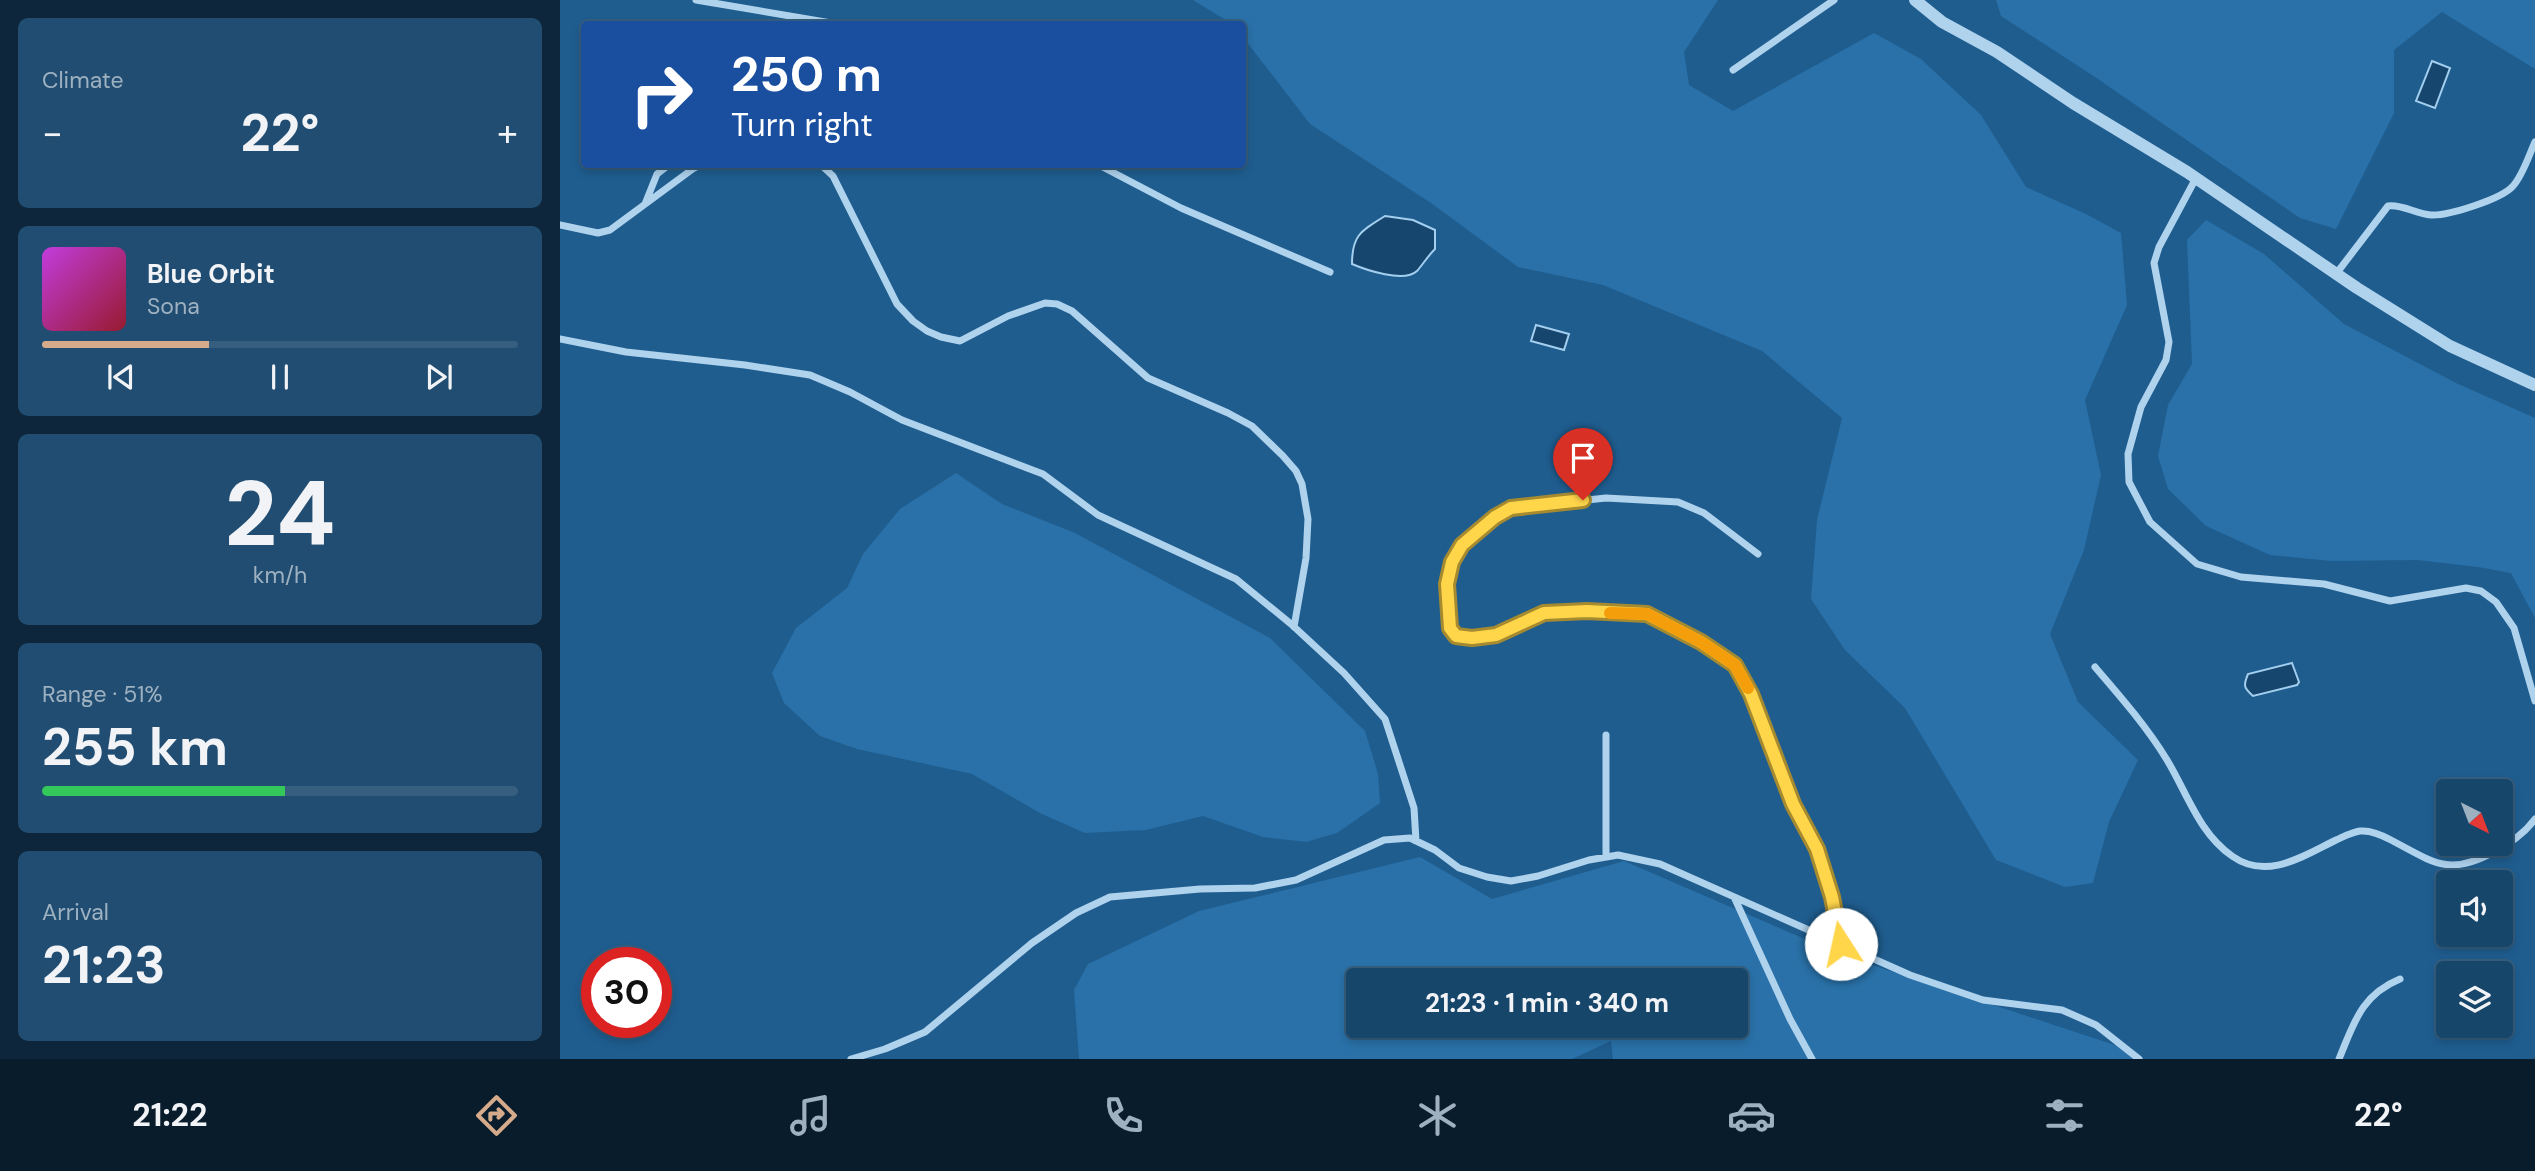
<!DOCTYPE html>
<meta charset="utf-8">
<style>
body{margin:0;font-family:"DM Sans",sans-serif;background:#204d71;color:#f1f3f6;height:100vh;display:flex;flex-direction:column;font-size:26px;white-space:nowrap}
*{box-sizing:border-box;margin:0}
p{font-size:23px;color:#9eb1c1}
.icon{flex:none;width:38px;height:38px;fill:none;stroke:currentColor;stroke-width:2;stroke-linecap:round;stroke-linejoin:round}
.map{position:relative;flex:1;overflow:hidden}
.details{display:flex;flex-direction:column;gap:18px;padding:18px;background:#0d263b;width:560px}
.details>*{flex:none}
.hud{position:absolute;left:21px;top:21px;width:665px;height:147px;border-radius:7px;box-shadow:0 4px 10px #0003,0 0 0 2px #365e7e;background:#1a4fa0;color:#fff;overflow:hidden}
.needle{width:46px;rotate:138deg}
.controls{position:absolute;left:1876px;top:779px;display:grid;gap:14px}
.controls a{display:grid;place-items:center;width:77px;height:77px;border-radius:7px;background:#17466b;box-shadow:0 4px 10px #0003,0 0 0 2px #365e7e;font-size:35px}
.speed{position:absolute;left:21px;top:947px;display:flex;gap:14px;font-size:35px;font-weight:700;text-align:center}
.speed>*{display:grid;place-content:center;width:91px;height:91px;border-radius:50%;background:#17466b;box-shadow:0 4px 10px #0003,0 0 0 2px #365e7e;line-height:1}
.speed .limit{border:10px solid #d22;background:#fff;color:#111}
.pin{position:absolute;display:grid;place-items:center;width:60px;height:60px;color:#fff;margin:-72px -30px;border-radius:50% 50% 50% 0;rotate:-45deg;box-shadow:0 0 7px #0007}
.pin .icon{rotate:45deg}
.me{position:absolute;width:77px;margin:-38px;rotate:350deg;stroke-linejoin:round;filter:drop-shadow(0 0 5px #0008)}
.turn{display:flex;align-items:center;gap:24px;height:147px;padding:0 35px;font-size:32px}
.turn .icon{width:91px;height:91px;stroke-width:2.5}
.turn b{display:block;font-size:49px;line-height:60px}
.big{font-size:52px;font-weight:700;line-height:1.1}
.details .card{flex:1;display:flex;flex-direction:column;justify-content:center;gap:10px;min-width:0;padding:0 24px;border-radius:10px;background:#204d71}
.details .dial{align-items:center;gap:0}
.dial b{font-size:91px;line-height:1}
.song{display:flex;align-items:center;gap:21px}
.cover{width:84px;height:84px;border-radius:10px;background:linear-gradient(135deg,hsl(290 70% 55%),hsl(350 70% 35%))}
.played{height:7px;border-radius:4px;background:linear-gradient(90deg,#d6ab8b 35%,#365e7e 35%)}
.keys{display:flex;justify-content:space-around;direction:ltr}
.heat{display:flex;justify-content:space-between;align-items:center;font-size:38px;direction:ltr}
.charge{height:10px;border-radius:5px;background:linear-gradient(90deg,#34c759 51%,#365e7e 0)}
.trip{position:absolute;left:786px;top:968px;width:402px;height:70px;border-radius:7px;background:#17466b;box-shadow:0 4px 10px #0003,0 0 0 2px #365e7e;font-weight:700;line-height:70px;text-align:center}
.dock{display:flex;height:112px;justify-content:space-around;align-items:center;background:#091c2b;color:#9eb1c1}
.dock .icon{width:49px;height:49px}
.dock .active{color:#d6ab8b}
.dock b{font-size:32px;color:#f1f3f6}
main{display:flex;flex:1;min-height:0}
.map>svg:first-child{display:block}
.green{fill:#2971a8;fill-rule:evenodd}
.water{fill:#16466e;stroke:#a3ceee;stroke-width:2}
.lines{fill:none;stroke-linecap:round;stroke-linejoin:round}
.minor{stroke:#afd2ed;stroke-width:7}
.tertiary{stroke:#afd2ed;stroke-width:12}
.route-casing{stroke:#a68a30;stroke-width:18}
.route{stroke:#ffd54a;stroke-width:12}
.slow{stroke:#f59e0b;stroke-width:12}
</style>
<main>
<section class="details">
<div class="card"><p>Climate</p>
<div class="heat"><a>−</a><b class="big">22°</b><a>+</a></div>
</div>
<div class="card">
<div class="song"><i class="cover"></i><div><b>Blue Orbit</b><p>Sona</p></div></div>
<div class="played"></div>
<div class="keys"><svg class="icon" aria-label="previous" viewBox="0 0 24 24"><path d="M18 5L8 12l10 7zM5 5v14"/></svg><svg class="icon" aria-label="pause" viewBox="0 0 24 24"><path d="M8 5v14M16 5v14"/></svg><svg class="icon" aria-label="next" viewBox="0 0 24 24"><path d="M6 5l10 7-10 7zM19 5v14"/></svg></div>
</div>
<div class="card dial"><b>24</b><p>km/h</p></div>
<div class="card"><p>Range · 51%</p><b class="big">255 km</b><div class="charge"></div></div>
<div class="card"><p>Arrival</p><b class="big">21:23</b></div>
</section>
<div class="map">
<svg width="1975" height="1059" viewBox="0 0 1975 1059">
<rect width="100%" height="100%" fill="#1f5d8f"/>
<!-- green -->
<path class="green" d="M633,0H1158L1124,52L1129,85L1173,111L1314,33L1361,59L1421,115L1466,187L1526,214L1561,233L1567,305L1525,400L1541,475L1524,550L1490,634L1518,702L1578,760L1549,822L1533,883L1505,887L1436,860L1345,708L1285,650L1251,599L1257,520L1282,418L1202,351L1043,285L958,267L871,203L750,124L683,37L682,24H672Z
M1436,0H1975V69L1882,12L1834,50V113L1776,229L1740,218L1532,75L1441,16Z
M1646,220L1704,254L1784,324L1896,383L1975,418V618L1951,573L1918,567L1857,560L1771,561L1710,555L1646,526L1608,489L1598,456L1608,405L1632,364L1627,240Z
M396,473L442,504L515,533L710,638L805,731L818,774L820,803L777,833L746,842L703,837L643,816L586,830L525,833L482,814L412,774L297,749L260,736L224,703L212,673L236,628L287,588L303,554L340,509Z
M860,857L932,899L1064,861L1282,955L1576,1052L1578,1059H1053L1051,1041L1012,1059H519L514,990L528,964L639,911ZM798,980H1176V1026H798Z"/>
<!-- water -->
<path class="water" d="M1872,61L1890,68L1875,108L1856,101Z
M825,216L853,220L875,230V249C868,256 863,264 857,271C844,283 806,270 792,264C792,235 801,231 825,216Z
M976,325L1009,334L1004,350L971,341Z
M1732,663L1739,682L1737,685L1693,696C1684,688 1683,686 1688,674Z"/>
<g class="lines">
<!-- minor -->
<path class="minor" d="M136,0L277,24
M1173,70L1274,0
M260,164L273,176L337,304L353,321L367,331L381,337L400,341L448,316L485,303L497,304L512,311L588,378L668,413L692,426L723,456L736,471L742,484L748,519L746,558L734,627
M537,164L621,208L770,272
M1636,178L1599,247L1594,263L1609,342L1606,360L1581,407L1568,454L1569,482L1590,522L1637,564L1681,577L1764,584L1830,601L1906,588L1921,591L1936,602L1954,628L1975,701
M85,204L97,174L110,164
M0,225L38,233L50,230L134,168L142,164
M1776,274L1828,206C1842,204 1856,214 1871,215C1888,216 1942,199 1953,186C1963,175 1969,155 1975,142
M0,339L66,352L185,365L250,375L290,392L342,420L483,474L538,515L676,579L731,624L784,673L825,719L854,808L856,841
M1198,554L1144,513L1118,502L1046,498L952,508L935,518L902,545L892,562L887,584L890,628L896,636L912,638L936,635L984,613L1027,611L1087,614L1141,642L1175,665L1191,694L1232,804L1257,849L1272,896L1281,944
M1535,667C1560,696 1587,727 1607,760C1627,793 1639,833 1672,856C1707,881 1743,856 1776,840C1783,837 1792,832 1800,831C1811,830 1822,835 1831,840C1873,862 1888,877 1934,852C1949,844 1964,834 1975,819
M1046,735V857
M1175,899L1230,1019L1252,1059
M291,1059L325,1049L365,1032L472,943L516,913L550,897L640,889L695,888L736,880L824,840L850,838L875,850L899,868L927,877L951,881L978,876L1029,860L1058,855L1100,864L1350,975L1423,1000L1502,1010L1536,1025L1579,1059
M1779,1059C1794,1023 1801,995 1840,979"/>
<!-- tertiary -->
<path class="tertiary" d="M1355,0L1382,22L1437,52L1513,103L1627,172L1797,288L1890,346L1975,385"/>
</g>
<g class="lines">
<defs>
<path id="route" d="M1023,500L951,508L935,517L902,545L892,562L887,584L890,628L896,636L912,638L936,635L984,613L1027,611L1087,614L1141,642L1175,665L1191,694L1233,804L1257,849L1272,897L1281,944"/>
</defs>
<!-- route casing -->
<use href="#route" class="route-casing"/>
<!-- route -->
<use href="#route" class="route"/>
<!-- slow -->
<path class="slow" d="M1050,613L1087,614L1141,642L1175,665L1188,688"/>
</g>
</svg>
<div class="controls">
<a><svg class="needle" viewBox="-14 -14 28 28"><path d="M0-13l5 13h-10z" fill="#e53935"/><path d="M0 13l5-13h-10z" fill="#9eb1c1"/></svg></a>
<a><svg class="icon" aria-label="sound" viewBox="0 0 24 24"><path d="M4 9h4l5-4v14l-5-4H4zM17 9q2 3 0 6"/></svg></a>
<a><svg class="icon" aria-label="layers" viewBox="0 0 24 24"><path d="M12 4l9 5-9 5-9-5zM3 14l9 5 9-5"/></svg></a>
</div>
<div class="speed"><div class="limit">30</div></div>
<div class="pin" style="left:1023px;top:500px;background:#d93025"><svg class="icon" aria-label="arrive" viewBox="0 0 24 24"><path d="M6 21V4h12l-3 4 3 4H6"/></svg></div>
<svg class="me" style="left:1281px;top:944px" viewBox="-20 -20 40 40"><circle r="19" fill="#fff"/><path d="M0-13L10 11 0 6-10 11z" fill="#ffd54a"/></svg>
<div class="trip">21:23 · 1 min · 340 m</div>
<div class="hud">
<div class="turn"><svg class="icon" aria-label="right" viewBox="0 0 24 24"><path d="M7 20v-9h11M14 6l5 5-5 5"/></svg><div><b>250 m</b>Turn right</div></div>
</div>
</div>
</main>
<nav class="dock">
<b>21:22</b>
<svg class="icon active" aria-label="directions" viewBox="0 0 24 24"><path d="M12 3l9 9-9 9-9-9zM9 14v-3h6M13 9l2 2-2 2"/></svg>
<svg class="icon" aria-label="music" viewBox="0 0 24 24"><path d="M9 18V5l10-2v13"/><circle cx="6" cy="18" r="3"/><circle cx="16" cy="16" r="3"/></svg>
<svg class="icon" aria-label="phone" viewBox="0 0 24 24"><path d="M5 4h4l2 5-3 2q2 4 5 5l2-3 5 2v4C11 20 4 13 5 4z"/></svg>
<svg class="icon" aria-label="climate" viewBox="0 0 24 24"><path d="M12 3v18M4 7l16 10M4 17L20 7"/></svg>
<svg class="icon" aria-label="car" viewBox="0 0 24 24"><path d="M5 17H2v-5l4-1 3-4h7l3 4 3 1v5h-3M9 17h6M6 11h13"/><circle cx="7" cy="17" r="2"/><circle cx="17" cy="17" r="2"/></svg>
<svg class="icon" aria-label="filters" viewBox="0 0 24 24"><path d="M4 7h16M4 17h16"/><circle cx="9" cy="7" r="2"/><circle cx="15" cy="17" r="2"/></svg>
<b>22°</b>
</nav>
